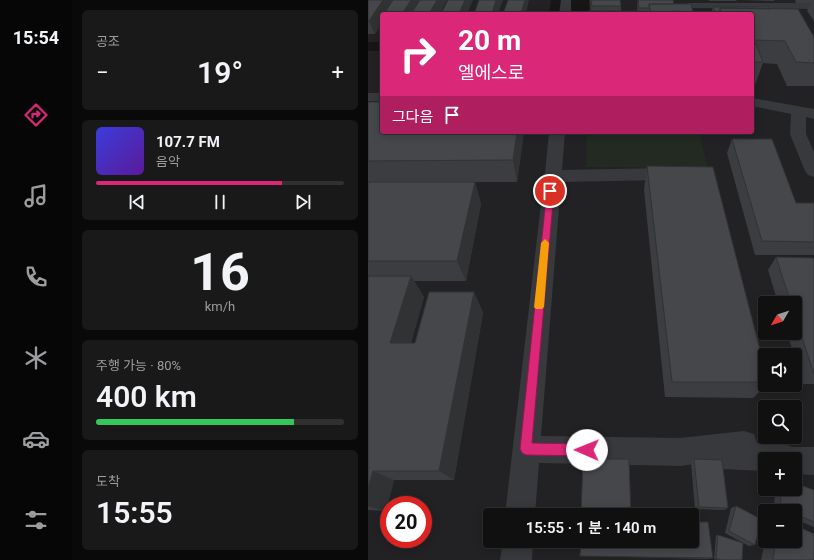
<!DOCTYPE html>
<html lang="ko">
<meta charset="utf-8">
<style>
body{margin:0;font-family:Roboto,"Noto Sans KR",sans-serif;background:#19191a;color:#f1f3f6;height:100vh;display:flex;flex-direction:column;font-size:15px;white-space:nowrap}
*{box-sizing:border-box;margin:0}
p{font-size:13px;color:#9c9d9f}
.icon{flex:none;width:22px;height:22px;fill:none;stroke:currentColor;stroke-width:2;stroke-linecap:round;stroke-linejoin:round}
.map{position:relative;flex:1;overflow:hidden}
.details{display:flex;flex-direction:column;gap:10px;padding:10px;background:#090909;width:296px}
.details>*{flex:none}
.guide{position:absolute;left:12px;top:12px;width:374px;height:122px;border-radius:4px;box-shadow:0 2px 10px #0003,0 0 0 1px #303031;background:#db2777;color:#fff;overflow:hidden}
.needle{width:26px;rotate:231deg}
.controls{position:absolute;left:390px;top:296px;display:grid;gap:8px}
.controls a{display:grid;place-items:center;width:44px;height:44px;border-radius:4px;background:#101011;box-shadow:0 2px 10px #0003,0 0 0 1px #303031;font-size:20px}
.speed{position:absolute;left:12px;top:496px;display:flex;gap:8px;font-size:20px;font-weight:700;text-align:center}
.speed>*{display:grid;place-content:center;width:52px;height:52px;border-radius:50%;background:#101011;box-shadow:0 2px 10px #0003,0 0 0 1px #303031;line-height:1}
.speed .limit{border:6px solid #d22;background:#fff;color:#111}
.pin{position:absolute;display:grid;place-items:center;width:34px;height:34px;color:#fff;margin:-17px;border:2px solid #fff;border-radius:50%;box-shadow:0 1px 4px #0007}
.me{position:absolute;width:44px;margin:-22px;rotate:271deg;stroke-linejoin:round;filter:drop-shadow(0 0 3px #0008)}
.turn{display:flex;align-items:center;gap:14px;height:84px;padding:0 12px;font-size:18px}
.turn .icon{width:52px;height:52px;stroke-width:2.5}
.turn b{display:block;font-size:28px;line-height:34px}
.then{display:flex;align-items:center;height:38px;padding:0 12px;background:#0003;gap:8px;font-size:15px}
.big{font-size:30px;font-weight:600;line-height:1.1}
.details .tile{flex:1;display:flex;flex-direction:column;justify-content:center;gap:6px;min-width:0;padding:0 14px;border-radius:6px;background:#19191a}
.details .dial{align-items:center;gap:0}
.dial b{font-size:52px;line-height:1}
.song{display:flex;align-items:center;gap:12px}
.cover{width:48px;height:48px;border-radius:6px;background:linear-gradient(135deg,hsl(240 70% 55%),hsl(270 70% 35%))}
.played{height:4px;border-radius:2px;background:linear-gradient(90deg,#db2777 75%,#303031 75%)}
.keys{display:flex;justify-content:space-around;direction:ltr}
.heat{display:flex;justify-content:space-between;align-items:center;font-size:22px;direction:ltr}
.charge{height:6px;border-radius:3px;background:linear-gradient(90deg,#34c759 80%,#303031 0)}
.trip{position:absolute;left:115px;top:508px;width:216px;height:40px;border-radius:4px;background:#101011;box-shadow:0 2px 10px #0003,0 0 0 1px #303031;font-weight:600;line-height:40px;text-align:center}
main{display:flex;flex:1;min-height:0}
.menu{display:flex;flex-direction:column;width:72px;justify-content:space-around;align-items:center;background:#060607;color:#9c9d9f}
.menu .icon{width:28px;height:28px}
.menu .current{color:#db2777}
.menu b{font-size:18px;color:#f1f3f6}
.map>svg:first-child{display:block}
.built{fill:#222224;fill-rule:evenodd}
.green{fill:#232a22}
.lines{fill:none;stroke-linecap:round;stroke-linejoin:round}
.minor{fill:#37393c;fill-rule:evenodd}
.wall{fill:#3b3d40}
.shaded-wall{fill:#303234}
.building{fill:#45474a;stroke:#303234}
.route{fill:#db2777;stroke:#8e194d}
.slow{fill:#f59e0b}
</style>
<main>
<nav class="menu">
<b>15:54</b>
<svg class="icon current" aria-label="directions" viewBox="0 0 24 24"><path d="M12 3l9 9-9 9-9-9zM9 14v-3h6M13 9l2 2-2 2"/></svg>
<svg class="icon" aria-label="music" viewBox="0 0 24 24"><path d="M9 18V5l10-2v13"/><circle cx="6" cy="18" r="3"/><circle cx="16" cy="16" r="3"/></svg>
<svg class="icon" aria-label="phone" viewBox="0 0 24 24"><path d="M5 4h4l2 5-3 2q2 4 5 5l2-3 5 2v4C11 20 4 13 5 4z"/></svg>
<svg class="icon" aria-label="climate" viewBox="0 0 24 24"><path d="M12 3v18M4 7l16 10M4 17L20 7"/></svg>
<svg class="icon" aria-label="car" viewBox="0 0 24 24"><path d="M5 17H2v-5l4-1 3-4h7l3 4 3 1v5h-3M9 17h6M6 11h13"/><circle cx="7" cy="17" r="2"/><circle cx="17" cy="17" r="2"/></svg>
<svg class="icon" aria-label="filters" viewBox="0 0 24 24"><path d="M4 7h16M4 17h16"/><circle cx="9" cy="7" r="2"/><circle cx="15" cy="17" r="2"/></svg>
</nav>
<section class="details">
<div class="tile"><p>공조</p>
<div class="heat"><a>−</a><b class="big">19°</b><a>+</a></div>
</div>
<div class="tile">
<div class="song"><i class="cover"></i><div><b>107.7 FM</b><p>음악</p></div></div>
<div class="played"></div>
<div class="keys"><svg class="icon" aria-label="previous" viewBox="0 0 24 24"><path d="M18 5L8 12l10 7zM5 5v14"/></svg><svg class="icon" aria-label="pause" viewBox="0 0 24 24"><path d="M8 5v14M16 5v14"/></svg><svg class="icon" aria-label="next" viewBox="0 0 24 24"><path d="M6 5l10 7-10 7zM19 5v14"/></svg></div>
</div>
<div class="tile dial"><b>16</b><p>km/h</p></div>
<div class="tile"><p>주행 가능 · 80%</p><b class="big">400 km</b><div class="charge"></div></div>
<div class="tile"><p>도착</p><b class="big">15:55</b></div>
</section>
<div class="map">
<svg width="446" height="560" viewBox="0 0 446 560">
<rect width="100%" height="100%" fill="#161617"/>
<!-- built -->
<path class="built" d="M0,0H183L181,14H14V42H0Z
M221,0H446V560H0V51H14V132H384V14H221ZM397,303H427V333H397ZM397,355H427V385H397ZM397,407H427V437H397ZM397,459H427V489H397ZM21,505H55V539H21ZM397,511H427V541H397ZM122,515H324V541H122Z"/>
<!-- green -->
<path class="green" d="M219,132H331L340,168L218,167Z"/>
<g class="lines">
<!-- minor -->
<path class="minor" d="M193,0H203V14H191Z
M320,3H446V9L316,8L314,6Z
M0,93H14V101H0Z
M384,98L446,109V119L438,117V134L446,152V177L440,175L437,171L422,134L423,114L384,106Z
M181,132H197L194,170L296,168L302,170L305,174L302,178L296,180L193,182L173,436L312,438L376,431L386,434L389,443L419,445L424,447H446V475L427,474V459H397V471L354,469L344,465L343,462L312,466L171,463L167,515H137L176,178L174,176L177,173Z
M135,541H165L164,560H132Z"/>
</g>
<!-- wall -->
<path class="wall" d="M0,0L14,14V28L13,24L7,34H0Z
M222,0H252L253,6V11L255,14H220L223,11Z
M270,0L306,4L325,12V14H270L269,6Z
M341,0H369L368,1H341Z
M374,0H406V1Z
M427,0H446V21L439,11L443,3H428Z
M345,7L402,9L446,37V86H419L409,64L395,63L387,85H384V14H343Z
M0,102L14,132H156L149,182H107L113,204L98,281H46L56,297L43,343H47L106,292L115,313L86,480H26L18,511L0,510Z
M364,139L428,203H446V255H387L359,153Z
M279,166L397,369V385H398L385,398L297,397L276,190Z
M408,257L446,258V384H435L427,359V355H426L419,333H427V303H410L400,270Z
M326,459L360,508L356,510L327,509L323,462Z
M408,489H427L446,490V527L427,519V511H408L405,510Z
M368,506L387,545L381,546L357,533L363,508Z
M348,535H350L374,560H350L346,559Z
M397,541H427L446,560H393Z
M212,556L345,558L339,559L213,556Z"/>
<!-- shaded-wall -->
<path class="shaded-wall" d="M15,0H29L20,14H14V21H11L13,24L7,34L1,21Z
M43,0H54L46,14H34Z
M69,0H79L72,14H61Z
M97,0H105L99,14H91Z
M128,0H135L130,14H124Z
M157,0H161L158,14H153Z
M149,132H156L149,182L145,160Z
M107,182L113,204L98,281L89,261Z
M43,276L56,297L38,361L22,343Z
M106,292L115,313L86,480L71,471Z
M5,471L26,480L18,511L0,506V489Z"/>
<!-- building -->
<path class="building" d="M0,0H15L1,21H0Z
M25,0H43L34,14H16Z
M52,0H69L61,14H43Z
M80,0H97L91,14H73Z
M111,0H128L124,14H106Z
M140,0H157L153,14H135Z
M223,0H252L253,6H224Z
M270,0H305L306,4H281V8H271Z
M281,4H323L325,12L305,11V14H283Z
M345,7H401L402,9L352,8L351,14H348Z
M352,8L430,9L446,37V63L428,62L417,41L386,40L395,62H384V14H354Z
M220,11H239V14H220Z
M240,11H255V14H240Z
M256,11H269L270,14H257Z
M14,17V21H11Z
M0,102H14V132H149L145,160L0,161Z
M364,139H404L428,203H446V242L394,241Z
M279,166L345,167L397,369V382H304Z
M0,182H107L89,261H0Z
M408,257L446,258V374L427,316V303H423Z
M0,276H43L22,343H47L61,292H106L71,471H5L0,489Z
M215,459H261L263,515H213Z
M326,459L354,460L360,508L331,507Z
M427,483L446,490V522L427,514V511H419L412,508L414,489H427Z
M368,506L393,519L387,545L361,531Z
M324,522H340L345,558L212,556L213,541H324Z
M427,525L446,534V560H405L408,541H427Z
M350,535L375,543L374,560H353L348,558Z"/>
<!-- route -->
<path class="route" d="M179,189H185L186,191L164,443L219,444L224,446L225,450L224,454L219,456L158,455L154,453L152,449Z"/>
<!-- slow -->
<path class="slow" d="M177,239L181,243L176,307L174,309H168L166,307L173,243Z"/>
</svg>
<div class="controls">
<a><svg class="needle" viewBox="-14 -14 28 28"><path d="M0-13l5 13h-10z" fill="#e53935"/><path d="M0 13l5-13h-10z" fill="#9c9d9f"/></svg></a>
<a><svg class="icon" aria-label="sound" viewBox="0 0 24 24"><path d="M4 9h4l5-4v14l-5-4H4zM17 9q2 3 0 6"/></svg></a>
<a><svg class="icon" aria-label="search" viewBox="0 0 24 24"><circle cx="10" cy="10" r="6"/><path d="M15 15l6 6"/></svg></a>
<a>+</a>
<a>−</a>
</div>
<div class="speed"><div class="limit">20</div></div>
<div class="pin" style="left:182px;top:191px;background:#d93025"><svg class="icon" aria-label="arrive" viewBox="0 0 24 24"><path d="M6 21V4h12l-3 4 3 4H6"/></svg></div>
<svg class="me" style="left:219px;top:450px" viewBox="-20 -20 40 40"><circle r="19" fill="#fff"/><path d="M0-13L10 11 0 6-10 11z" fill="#db2777"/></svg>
<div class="trip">15:55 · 1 분 · 140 m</div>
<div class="guide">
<div class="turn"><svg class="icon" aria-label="right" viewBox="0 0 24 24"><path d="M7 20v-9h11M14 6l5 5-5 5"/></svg><div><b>20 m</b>엘에스로</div></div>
<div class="then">그다음<svg class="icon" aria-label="arrive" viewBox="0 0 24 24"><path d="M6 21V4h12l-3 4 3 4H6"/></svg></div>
</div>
</div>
</main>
